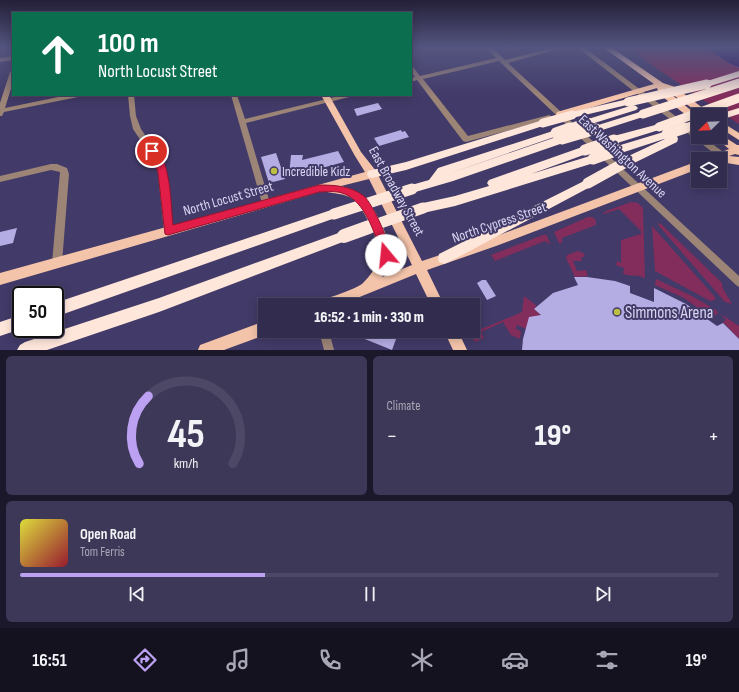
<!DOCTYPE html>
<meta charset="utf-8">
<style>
body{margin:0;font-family:"Sofia Sans Condensed",sans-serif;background:#3d3858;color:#f1f3f6;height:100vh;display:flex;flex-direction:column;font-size:15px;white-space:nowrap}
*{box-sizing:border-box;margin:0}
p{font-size:13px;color:#a8a7b6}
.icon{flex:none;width:22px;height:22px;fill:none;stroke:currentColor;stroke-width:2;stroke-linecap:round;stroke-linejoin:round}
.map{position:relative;height:350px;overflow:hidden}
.sheet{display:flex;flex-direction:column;gap:6px;padding:6px;background:#1c182b;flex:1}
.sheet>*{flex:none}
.top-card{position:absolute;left:12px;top:12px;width:400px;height:84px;border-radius:0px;box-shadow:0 2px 10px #0003,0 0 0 1px #4d4866;background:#0b6e4f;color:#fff;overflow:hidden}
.needle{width:26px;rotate:247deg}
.buttons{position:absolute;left:691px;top:108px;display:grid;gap:8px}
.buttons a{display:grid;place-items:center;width:36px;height:36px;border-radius:0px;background:#322c4e;box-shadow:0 2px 10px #0003,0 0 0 1px #4d4866;font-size:20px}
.speed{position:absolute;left:12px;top:286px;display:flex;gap:8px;font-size:20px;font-weight:700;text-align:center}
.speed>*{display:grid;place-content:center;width:52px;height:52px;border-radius:50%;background:#322c4e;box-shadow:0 2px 10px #0003,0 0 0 1px #4d4866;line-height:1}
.speed .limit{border:2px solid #111;border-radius:6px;background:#fff;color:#111}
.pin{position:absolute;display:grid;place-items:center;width:34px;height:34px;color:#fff;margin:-17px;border:2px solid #fff;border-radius:50%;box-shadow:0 1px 4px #0007}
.me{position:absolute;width:44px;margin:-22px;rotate:343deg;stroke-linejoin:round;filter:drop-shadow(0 0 3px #0008)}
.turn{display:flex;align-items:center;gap:14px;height:84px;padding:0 20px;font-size:18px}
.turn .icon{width:52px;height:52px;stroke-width:2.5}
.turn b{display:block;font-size:28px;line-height:34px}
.big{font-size:30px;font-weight:800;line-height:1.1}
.sheet .widget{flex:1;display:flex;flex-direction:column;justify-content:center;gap:6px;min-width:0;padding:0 14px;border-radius:6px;background:#3d3858}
.sheet .dial{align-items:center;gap:0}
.dial svg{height:104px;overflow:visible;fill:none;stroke:#4d4866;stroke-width:7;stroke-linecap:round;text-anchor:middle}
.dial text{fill:#f1f3f6;stroke:none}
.song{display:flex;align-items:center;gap:12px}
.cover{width:48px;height:48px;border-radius:6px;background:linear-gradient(135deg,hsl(60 70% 55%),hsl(350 70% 35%))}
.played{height:4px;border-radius:2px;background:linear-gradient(90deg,#bca0f2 35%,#4d4866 35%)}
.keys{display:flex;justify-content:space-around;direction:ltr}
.heat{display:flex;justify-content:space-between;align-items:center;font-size:22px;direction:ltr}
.sheet .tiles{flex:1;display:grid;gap:6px;grid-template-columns:1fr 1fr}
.widget:last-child{grid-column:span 2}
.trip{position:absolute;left:258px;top:298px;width:222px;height:40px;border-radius:0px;background:#322c4e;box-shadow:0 2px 10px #0003,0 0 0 1px #4d4866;font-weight:800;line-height:40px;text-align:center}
.tabs{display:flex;height:64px;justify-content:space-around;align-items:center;background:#14121f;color:#a8a7b6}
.tabs .icon{width:28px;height:28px}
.tabs .current{color:#bca0f2}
.tabs b{font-size:18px;color:#f1f3f6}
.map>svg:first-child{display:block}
.green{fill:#822d5b}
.water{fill:#2e1464}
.building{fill:#b4ade3}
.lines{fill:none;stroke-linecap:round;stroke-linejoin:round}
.minor{fill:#9c8477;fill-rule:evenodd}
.major{fill:#f4c4aa;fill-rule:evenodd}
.highway{fill:#fee6da;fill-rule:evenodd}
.highway-bridge-far2{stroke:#fee6da;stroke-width:9}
.highway-bridge-far1{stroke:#fee6da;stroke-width:11}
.highway-bridge{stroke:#fee6da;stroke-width:14}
.route{fill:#e11d48;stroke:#92132f}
.poi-dot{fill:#bdbf43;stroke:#423a68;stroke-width:1.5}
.labels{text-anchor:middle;stroke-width:4;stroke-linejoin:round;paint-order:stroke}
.street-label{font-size:14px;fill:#dad7f3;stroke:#423a68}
.poi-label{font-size:14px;fill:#dad7f3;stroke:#423a68;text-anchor:start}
.near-poi-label{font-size:17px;fill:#dad7f3;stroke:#423a68;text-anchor:start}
</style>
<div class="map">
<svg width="739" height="350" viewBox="0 0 739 350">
<rect width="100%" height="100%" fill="#423a68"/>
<!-- green -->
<path class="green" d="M638,48H706L729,63L739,67V124L646,61L633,50Z
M631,202L638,203L643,208L645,278C636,274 632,277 623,274L624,268L616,265L617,261L621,263V240L641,234V231L619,209L604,214L603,213L606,212V211Z
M588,217H593L596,221V225L562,238V243H559L554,232Z
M658,223L661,224L722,283L723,289L732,304L725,302L659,226Z
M652,226L715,297V300L710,301L655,271Z
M543,235H547L550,245L545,241L495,261L491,255Z
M578,251L583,253L585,256L581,258L582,261H573L577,271L586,270L588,276L575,277L566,258L567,255Z
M656,279L692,296L716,310L718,313L712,318L684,298L655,285Z
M524,296L537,306L534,309L544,317L526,329L517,325L516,329L521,331L520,339L511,335L503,322L481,332L484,338L475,342L470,334L522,312Z
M721,314L739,326V339L723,322L726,320Z"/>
<!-- water -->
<path class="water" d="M706,48H739V67L729,63Z"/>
<!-- building -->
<path class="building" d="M378,103L382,109L364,114L357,116L354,109Z
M401,130L402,132L405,131L409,137L379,146L374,138Z
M338,151L344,162L318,169L317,167L302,172V175H289L291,155H303L302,160Z
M276,153L285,179L269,183L261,157Z
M17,228L13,243L0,246V232Z
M574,277H587L615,281L630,286V293L654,302V288L686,304L717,326L723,323L739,339V350H522L523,339L529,317L541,315L534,309L553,293L578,285Z
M482,280H486L496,296L487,300L477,283Z
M345,331H399L392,350Z"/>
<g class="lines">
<!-- minor -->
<path class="minor" d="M486,48H493L505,60L552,48H563L508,63L739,276V287L736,285L499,61L423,79L468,136L549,115L553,117L551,119L466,142L463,141L417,80L411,82V78L415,77L411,72V66L413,67L420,76L496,58Z
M578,48H585L698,133V137H703L726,154L727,156L726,158H720Z
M13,56V60L0,62V58Z
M13,70V82L5,108L68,95H81L78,97L4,112L2,116H0V103L10,72Z
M128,95H134L136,116L141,129L165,165L172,231L171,234L168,235L165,234L164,231L157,165L133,129L130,116Z
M231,95H237L245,119L343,95H354L353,96L246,123L270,203L269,205H263L262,203Z
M51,164H57L67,168L69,174L62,263L60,266L57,267L54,266L52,263L60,172L51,170L0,182V176Z
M319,331H329L334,350H324Z"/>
<!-- major -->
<path class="major" d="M604,48H612L663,83L675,87L712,115H702L666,90L698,116V123L695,122L659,94L657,88L563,116H557L556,114L557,112L654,84Z
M321,95H329L361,152L376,171L422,261L491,238L698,161V169L496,246L427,270L444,305H431L416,274L340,305H319L320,301C330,297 357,289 363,283C369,277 378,266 379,257C381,243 364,208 353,199C344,193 334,194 323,191L0,285V273L365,172L355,156ZM369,179L412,265L382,277C386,271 390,263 391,256C392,242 374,206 364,197C358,191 349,188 341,186Z
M720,121L739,133V140L720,128Z
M720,134L737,145H739V155L735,154L729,156L739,157V165L720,162V159H709L711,157L729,149L715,137H720Z
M265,321V331H270V333L224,350H198L200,345Z
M444,331H458L467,350H453Z"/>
<!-- highway -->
<path class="highway" d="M739,71V77L707,87L703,84L704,82Z
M628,99L631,100L633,102L631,104L572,118L567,115L572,112Z
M633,105L636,106L638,108L636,110L588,125L583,122L585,120Z
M739,108V114L720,120V115H716Z
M643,111L646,112L648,114L646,116L596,132L591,129L592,127Z
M543,120L548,123L546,125L406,170L372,178L368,177L367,174L368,171L372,170L406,162Z
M659,124L664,127L662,129L614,144L610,143L609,140L610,137Z
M556,130L560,131L561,133L560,135L445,175L562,135L566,136L567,139L566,142L453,181L412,193L408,192L406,189L408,186L429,180L438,168Z
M667,131L671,132L672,134L671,136H677L678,139L677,142L630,165H622L621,162L622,159L667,138L618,154L614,153L613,150L614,147Z
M585,146L589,147L590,150L589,153L531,174L593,155L597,156L598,159L597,162L455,206L423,213L419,211L417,208L419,205L423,203L455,196L489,186L487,183L489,180Z
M588,179L592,180L594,183L592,186L449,262L444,264L439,262L438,258L439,254Z
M334,209L338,211L340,214L338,217L55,317V303Z
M344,231L348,232L350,236L348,240L159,312L47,350H17L20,345L25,342L159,298Z
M21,315V329L0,336V322Z"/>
<!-- highway-bridge-far2 -->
<path class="highway-bridge-far2" d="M628,102L707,84
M643,114L739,83
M543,123L572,115
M659,127L739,98
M567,129L588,122
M682,129L698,124"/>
<!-- highway-bridge-far1 -->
<path class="highway-bridge-far1" d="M556,133L570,128
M667,134L685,128
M562,139L596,129
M585,150L614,140
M593,159L618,150
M588,183L626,162
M334,214L412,189
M366,228L423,208"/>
<!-- highway-bridge -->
<path class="highway-bridge" d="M344,236L369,227"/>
</g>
<!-- sky -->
<linearGradient id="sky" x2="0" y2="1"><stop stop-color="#242039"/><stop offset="0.49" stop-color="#545580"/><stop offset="1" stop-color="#545580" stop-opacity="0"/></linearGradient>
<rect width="739" height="97" fill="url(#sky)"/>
<!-- route -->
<path class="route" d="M152,148C171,153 171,208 173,225L319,185C335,185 351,186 364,196C372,203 394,248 389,258L386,259L382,258C379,252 379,246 377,240C370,221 360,196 338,192C332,191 325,192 319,192L168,235L165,234L158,173L154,159L148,151Z"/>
<!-- markers -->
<g class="poi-dot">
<circle cx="274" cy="171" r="4"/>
<circle cx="617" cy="312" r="4"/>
</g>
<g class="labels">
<!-- street labels -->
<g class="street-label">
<text transform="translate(623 156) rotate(43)" y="5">East Washington Avenue</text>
<text transform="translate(397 191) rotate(61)" y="5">East Broadway Street</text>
<text transform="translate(228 198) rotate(-16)" y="5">North Locust Street</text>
<text transform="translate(499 222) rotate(-19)" y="5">North Cypress Street</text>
</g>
<!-- poi labels -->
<g class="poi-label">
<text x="282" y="176">Incredible Kidz</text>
</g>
<!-- near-poi labels -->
<g class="near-poi-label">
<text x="625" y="318">Simmons Arena</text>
</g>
</g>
</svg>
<div class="buttons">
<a><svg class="needle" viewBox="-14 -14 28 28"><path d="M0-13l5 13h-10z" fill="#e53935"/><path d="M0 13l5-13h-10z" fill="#a8a7b6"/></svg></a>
<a><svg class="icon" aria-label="layers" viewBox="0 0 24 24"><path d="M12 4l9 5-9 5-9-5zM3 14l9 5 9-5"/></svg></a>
</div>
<div class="speed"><div class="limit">50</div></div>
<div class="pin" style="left:152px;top:151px;background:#d93025"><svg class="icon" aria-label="arrive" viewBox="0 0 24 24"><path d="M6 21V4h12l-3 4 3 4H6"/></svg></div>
<svg class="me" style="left:386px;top:255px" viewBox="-20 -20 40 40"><circle r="19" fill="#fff"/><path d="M0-13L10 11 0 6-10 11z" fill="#e11d48"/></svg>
<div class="trip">16:52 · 1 min · 330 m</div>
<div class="top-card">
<div class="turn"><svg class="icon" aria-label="ahead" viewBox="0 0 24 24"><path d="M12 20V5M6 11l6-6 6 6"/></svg><div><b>100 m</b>North Locust Street</div></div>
</div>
</div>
<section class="sheet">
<div class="tiles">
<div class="widget dial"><svg viewBox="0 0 100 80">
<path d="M14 69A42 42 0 1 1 86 69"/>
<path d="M14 69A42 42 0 0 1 21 17" stroke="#bca0f2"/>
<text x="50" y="56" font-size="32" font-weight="700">45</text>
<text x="50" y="72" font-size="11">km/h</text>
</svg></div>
<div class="widget"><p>Climate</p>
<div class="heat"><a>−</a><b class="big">19°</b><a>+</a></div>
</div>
<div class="widget">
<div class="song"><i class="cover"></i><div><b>Open Road</b><p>Tom Ferris</p></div></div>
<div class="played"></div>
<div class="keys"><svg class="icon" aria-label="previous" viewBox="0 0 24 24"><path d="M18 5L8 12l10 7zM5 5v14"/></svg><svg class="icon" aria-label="pause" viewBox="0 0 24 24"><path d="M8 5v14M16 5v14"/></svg><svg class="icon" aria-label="next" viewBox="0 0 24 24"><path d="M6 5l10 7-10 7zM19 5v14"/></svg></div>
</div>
</div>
</section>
<nav class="tabs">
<b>16:51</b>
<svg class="icon current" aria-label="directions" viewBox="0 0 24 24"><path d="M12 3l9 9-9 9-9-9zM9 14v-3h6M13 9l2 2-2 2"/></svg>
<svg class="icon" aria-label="music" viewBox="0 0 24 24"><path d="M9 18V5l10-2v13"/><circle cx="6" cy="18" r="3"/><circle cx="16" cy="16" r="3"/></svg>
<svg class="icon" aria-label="phone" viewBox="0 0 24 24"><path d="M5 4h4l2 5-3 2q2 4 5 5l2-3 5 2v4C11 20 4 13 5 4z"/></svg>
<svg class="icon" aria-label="climate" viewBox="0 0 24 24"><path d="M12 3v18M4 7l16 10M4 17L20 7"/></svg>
<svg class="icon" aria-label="car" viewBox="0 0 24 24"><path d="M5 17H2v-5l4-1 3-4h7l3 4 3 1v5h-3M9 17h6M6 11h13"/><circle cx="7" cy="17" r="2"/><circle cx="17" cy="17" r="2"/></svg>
<svg class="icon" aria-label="filters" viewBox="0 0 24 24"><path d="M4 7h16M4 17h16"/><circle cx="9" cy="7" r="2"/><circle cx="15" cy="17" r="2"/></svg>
<b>19°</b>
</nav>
